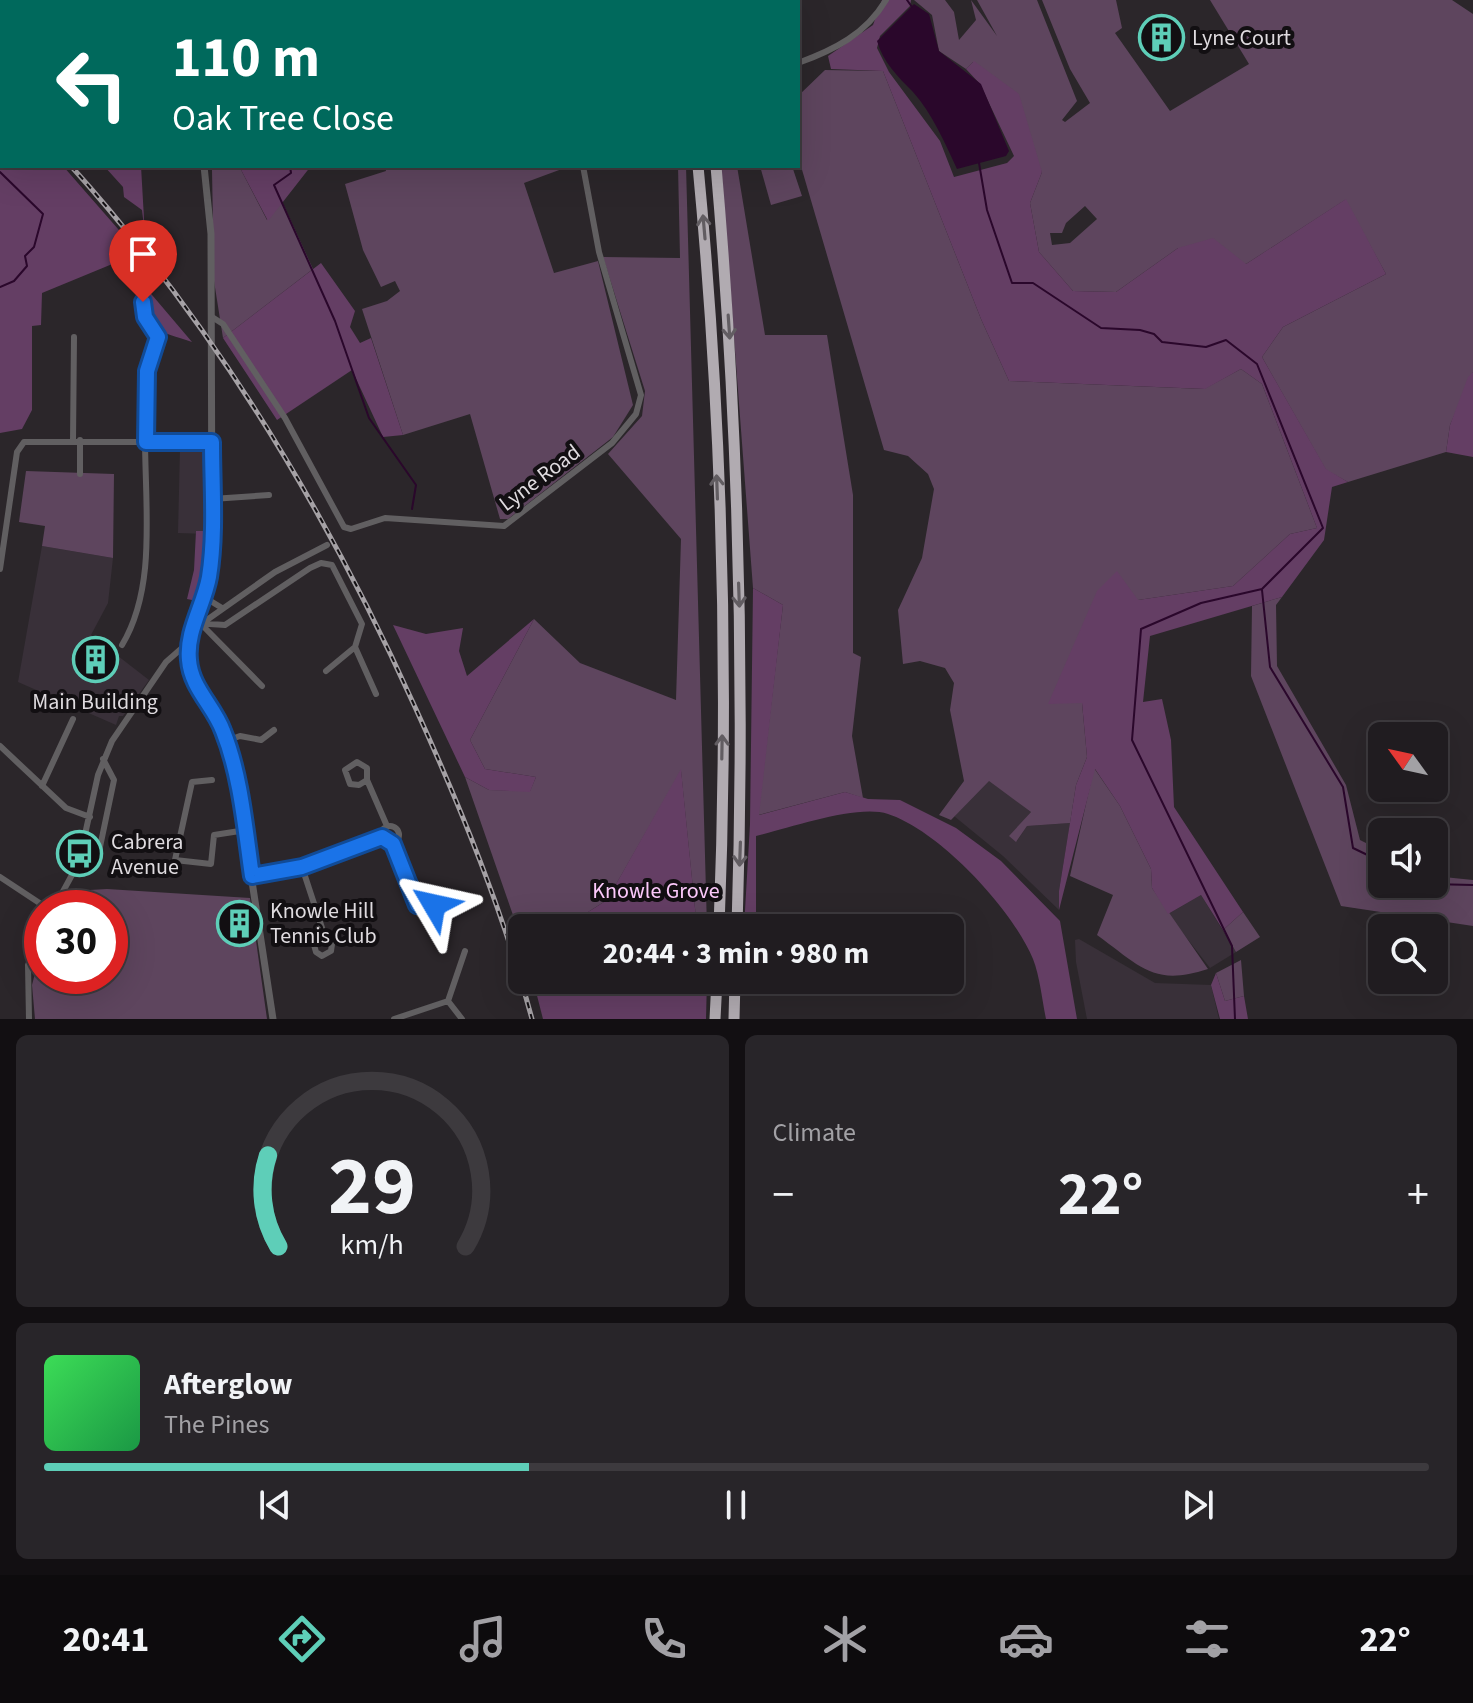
<!DOCTYPE html>
<meta charset="utf-8">
<style>
body{margin:0;font-family:"Source Sans 3",sans-serif;background:#282529;color:#f1f3f6;height:100vh;display:flex;flex-direction:column;font-size:30px;white-space:nowrap}
*{box-sizing:border-box;margin:0}
p{font-size:26px;color:#a2a1a5}
.icon{flex:none;width:44px;height:44px;fill:none;stroke:currentColor;stroke-width:2;stroke-linecap:round;stroke-linejoin:round}
.map{position:relative;height:1019px;overflow:hidden}
.drawer{display:flex;flex-direction:column;gap:16px;padding:16px;background:#120f12;flex:1}
.drawer>*{flex:none}
.guide{position:absolute;left:0px;top:0px;width:800px;height:168px;box-shadow:0 8px 32px #0002,0 0 0 2px #3d3a3e;background:#00695c;color:#fff;overflow:hidden}
.needle{width:52px;rotate:303deg}
.fabs{position:absolute;left:1368px;top:722px;display:grid;gap:16px}
.fabs a{display:grid;place-items:center;width:80px;height:80px;border-radius:12px;background:#201c20;box-shadow:0 8px 32px #0002,0 0 0 2px #3d3a3e;font-size:40px}
.speed{position:absolute;left:24px;top:890px;display:flex;gap:16px;font-size:40px;font-weight:700;text-align:center}
.speed>*{display:grid;place-content:center;width:104px;height:104px;border-radius:50%;background:#201c20;box-shadow:0 8px 32px #0002,0 0 0 2px #3d3a3e;line-height:1}
.speed .limit{border:12px solid #d22;background:#fff;color:#111}
.pin{position:absolute;display:grid;place-items:center;width:68px;height:68px;color:#fff;margin:-82px -34px;border-radius:50% 50% 50% 0;rotate:-45deg;box-shadow:0 0 8px #0007}
.pin .icon{rotate:45deg}
.me{position:absolute;width:88px;margin:-44px;rotate:306deg;stroke-linejoin:round;filter:drop-shadow(0 0 6px #0008)}
.turn{display:flex;align-items:center;gap:28px;height:168px;padding:0 40px;font-size:36px}
.turn .icon{width:104px;height:104px;stroke-width:2.5}
.turn b{display:block;font-size:56px;line-height:68px}
.big{font-size:60px;font-weight:700;line-height:1.1}
.drawer .card{flex:1;display:flex;flex-direction:column;justify-content:center;gap:12px;min-width:0;padding:0 28px;border-radius:12px;background:#282529}
.drawer .dial{align-items:center;gap:0}
.dial svg{height:208px;overflow:visible;fill:none;stroke:#3d3a3e;stroke-width:7;stroke-linecap:round;text-anchor:middle}
.dial text{fill:#f1f3f6;stroke:none}
.song{display:flex;align-items:center;gap:24px}
.cover{width:96px;height:96px;border-radius:12px;background:linear-gradient(135deg,hsl(130 70% 55%),hsl(140 70% 35%))}
.played{height:8px;border-radius:4px;background:linear-gradient(90deg,#5eceb8 35%,#3d3a3e 35%)}
.keys{display:flex;justify-content:space-around;direction:ltr}
.heat{display:flex;justify-content:space-between;align-items:center;font-size:44px;direction:ltr}
.drawer .tiles{flex:1;display:grid;gap:16px;grid-template-columns:1fr 1fr}
.card:last-child{grid-column:span 2}
.trip{position:absolute;left:508px;top:914px;width:456px;height:80px;border-radius:12px;background:#201c20;box-shadow:0 8px 32px #0002,0 0 0 2px #3d3a3e;font-weight:700;line-height:80px;text-align:center}
.dock{display:flex;height:128px;justify-content:space-around;align-items:center;background:#0d0b0d;color:#a2a1a5}
.dock .icon{width:56px;height:56px}
.dock .selected{color:#5eceb8}
.dock b{font-size:36px;color:#f1f3f6}
.map>svg:first-child{display:block}
.built{fill:#393039}
.green{fill:#5e455e;fill-rule:evenodd}
.forest{fill:#643e64}
.water{fill:#2a072b}
.lines{fill:none;stroke-linecap:round;stroke-linejoin:round}
.stream{stroke:#2a072b;stroke-width:2}
.minor{stroke:#615f61;stroke-width:6}
.tertiary{stroke:#615f61;stroke-width:7}
.motorway{stroke:#b1abb1;stroke-width:11}
.rail-casing{stroke:#a5a1a5;stroke-width:5}
.rail{stroke:#120f12;stroke-width:2;stroke-dasharray:6;stroke-linecap:butt}
.oneway{stroke:#625d62}
.route-casing{stroke:#114b97;stroke-width:20}
.route{stroke:#1a73e8;stroke-width:14}
.labels{text-anchor:middle;stroke-width:8;stroke-linejoin:round;paint-order:stroke}
.poi-label{font-size:22px;fill:#dfdbdf;stroke:#120f12;text-anchor:start}
.street-label{font-size:22px;fill:#dfdbdf;stroke:#120f12}
.park-label{font-size:22px;fill:#fcc9fb;stroke:#120f12}
</style>
<div class="map">
<svg width="1473" height="1019" viewBox="0 0 1473 1019">
<rect width="100%" height="100%" fill="#2b262a"/>
<!-- built -->
<path class="built" d="M180,448H208L207,534L178,533Z
M42,546L113,558L108,603L91,635L149,680L123,716H119L116,725L18,682Z
M988,780L1031,812L1010,836L1017,841L1027,826L1070,823L1059,891V910L1003,856L954,816Z
M1201,895L1236,952L1210,968L1168,914Z
M1079,939L1155,983L1211,985L1219,1019H1087L1076,962L1075,940Z"/>
<!-- green -->
<path class="green" d="M914,0H945L954,12L959,40L976,20L971,0L997,36L977,0H1037L1077,101L1062,120L1065,122L1090,103L1070,69L1042,0H1116L1122,28L1115,33L1170,111L1249,64L1210,0H1452L1473,14V372L1450,425L1446,452L1348,482L1326,470L1262,357L1283,327L1386,274L1345,200L1246,264L1178,248L1116,292L1073,291L1039,252L1030,203L1042,172L973,62L966,69L939,51L932,15ZM1085,206L1097,219L1070,243L1052,245L1050,233H1062L1066,223Z
M825,70L883,71L981,319L1009,381L1204,389L1241,369L1262,384L1317,528L1290,534L1233,586L1138,600L1049,703H1082L1087,757L1076,785L1070,823L1027,826L1016,842L1009,836L1031,812L989,781L951,820L939,815L964,781L950,710L954,683L945,668L920,661L903,664L898,610L922,558L934,489L928,474L908,456L884,450L798,156V96Z
M225,166H239L267,220L281,199L313,269L223,338L214,281L212,170Z
M385,166H570L524,183L554,273L598,261L633,405L613,437L508,519H500L470,414L403,435L362,309L387,301L400,291L395,281L381,287L363,250L345,184L386,171Z
M678,166H686L707,928H697L681,771L607,900L563,928H522V941L465,777L489,790L530,791L536,777L485,769L470,740L534,619L580,663L676,700L681,539L608,454L642,416L645,391L603,257L680,258Z
M721,166H737L765,335H827L853,495V653L861,657L852,736L863,798L845,792L758,815L783,605L753,588Z
M760,166H792L802,196L771,205Z
M26,471L114,474L113,558L42,546L45,526L19,522Z
M1282,597L1276,605L1277,666L1346,785L1360,840L1382,851V884H1434V876L1473,880V926L1341,906L1251,676L1252,606Z
M1094,768L1120,806L1151,869L1152,888L1208,969C1153,987 1140,966 1097,935L1113,895L1070,876Z
M107,889L250,898L267,1019H35L32,985L42,946V976H110V908H62L72,891Z
M1243,912L1260,937L1236,952L1223,930Z
M1241,960L1244,996L1225,1001L1216,973Z"/>
<!-- forest -->
<path class="forest" d="M315,0H670L671,2H314Z
M882,0H911L910,6L880,36L877,48L889,72L940,141L954,177L1007,163L1014,156L980,84L966,69L974,61L1019,94L1042,172L1030,203L1039,252L1073,291L1116,292L1178,248L1213,238L1246,264L1346,199L1386,274L1283,327L1262,357L1326,469L1348,482L1332,487L1324,540L1282,597L1150,636L1143,702L1162,699L1171,740L1174,807L1243,912L1223,930L1201,895L1168,914L1152,888L1151,869L1120,806L1095,769L1059,910V891L1076,785L1087,757L1082,703L1048,704L1097,591L1117,571L1138,600L1233,586L1290,534L1317,528L1262,384L1241,369L1205,389L1009,381L981,319L883,71L831,69L828,56L873,25Z
M0,123L2,166H63L139,253L42,293L41,325L32,326V410L22,429L0,433Z
M104,166H141L145,236L142,210L124,197L123,187Z
M239,166H311L268,221Z
M321,263L355,311L350,327L360,343L371,338L403,435L383,437L352,370L277,420L223,338Z
M147,289L192,342C157,330 145,333 147,289Z
M1473,372V457L1446,452L1450,425L1468,377Z
M196,531H206L210,536L206,579L197,601L187,599L194,570Z
M753,588L783,605L759,815L845,792L868,799L900,800L956,828L1001,861L1060,921L1077,1019H1046C1042,1000 1040,977 1033,959C1013,910 940,831 888,814C857,804 790,828 756,836V928H744L750,824Z
M534,619L470,740L485,769L536,777L530,792L489,790L465,777L393,625L426,634L463,628L459,651L467,676Z
M681,769L697,928H563L607,900Z
M1216,973L1225,1001L1244,996L1248,1019H1220L1211,985Z
M533,980H707L706,1019H543Z"/>
<!-- water -->
<path class="water" d="M914,4L929,14L939,51L981,84L1009,151L1006,156L957,169C945,143 932,113 913,92C898,77 883,62 877,41Z"/>
<g class="lines">
<!-- stream -->
<path class="stream" d="M324,0L327,2
M489,0L490,2
M551,0L552,2
M907,0L912,7
M299,2L310,0
M321,2L322,0
M389,2L397,0
M589,2L590,0
M0,162L2,159
M979,163L987,210L1012,283H1033L1101,328L1140,330L1154,334L1162,342L1206,347L1226,340L1257,364L1323,528L1262,589L1201,603L1141,629L1132,740L1232,946L1235,1019
M290,166L291,173L274,185L335,321L369,418L416,485L412,509
M0,172L43,214L34,247L25,256L27,266L14,281L0,287
M1262,590L1270,667L1343,787L1353,848L1382,862
M1430,884L1473,885"/>
<!-- minor -->
<path class="minor" d="M29,2L30,0
M79,2L81,0
M798,63C834,50 866,34 886,0
M212,317L223,324L285,418L344,527L351,529L385,518L504,526L612,443L636,414L641,395L599,252L583,166
M73,441L74,337
M80,474V440
M212,499L269,495
M0,569L17,452L24,442H212
M204,597L222,608
M195,623L225,625L310,568L321,563L332,565L362,624L355,647L326,671
M122,645C173,560 124,430 158,337L143,314V286L124,264
M355,647L376,694
M262,686L205,628L204,622L275,572L327,545
M226,741L240,736L261,740L274,730
M0,746L66,808L90,817
M212,780L192,782L175,860L211,864L214,835L246,830
M367,780L359,785L350,784L345,770L357,762L367,768V780L387,826
M42,786L73,719
M381 835a9 9 0 1 1 18 0a9 9 0 1 1-18 0Z
M393,844L418,913L426,918L434,913V905L430,900L417,905
M79,862L91,859L100,847L114,780L103,759
M302,867L382,837
M252,876L302,867L325,937L332,944L331,951L322,956L316,952L314,945L318,939L325,937
M0,877L47,908
M54,908L79,862L98,775L112,741L166,662L190,641
M448,1001L465,951
M29,1019L28,965L42,930
M394,1019L448,1001L462,1019"/>
<!-- tertiary -->
<path class="tertiary" d="M102,0L104,2
M725,2L729,0
M204,166L211,234L212,556L188,655L194,681L224,732L235,770L273,1019"/>
<!-- motorway -->
<path class="motorway" d="M680,0V2
M697,0V2
M698,166C722,418 729,675 719,928
M716,166C738,419 745,674 737,928
M715,1019L717,980
M734,1019L735,980"/>
<defs>
<path id="rail" d="M163,2L166,0
M0,30H2
M0,85L2,87
M71,166C216,327 326,510 415,707C461,808 503,911 532,1019"/>
</defs>
<!-- rail casing -->
<use href="#rail" class="rail-casing"/>
<!-- rail -->
<use href="#rail" class="rail"/>
</g>
<!-- one-way arrows -->
<defs><path id="oneway-shaft" d="M-6 0H5M1.5-3L5.5 0L1.5 3" fill="none" stroke-width="1.6" stroke-linecap="round" stroke-linejoin="round" transform="scale(2)"/></defs>
<g class="oneway">
<use href="#oneway-shaft" transform="translate(704 227) rotate(-95)"/>
<use href="#oneway-shaft" transform="translate(729 327) rotate(86)"/>
<use href="#oneway-shaft" transform="translate(717 487) rotate(-92)"/>
<use href="#oneway-shaft" transform="translate(739 595) rotate(88)"/>
<use href="#oneway-shaft" transform="translate(722 747) rotate(-89)"/>
<use href="#oneway-shaft" transform="translate(740 854) rotate(92)"/>
</g>
<g class="lines">
<defs>
<path id="route" d="M143,302L145,317L158,337L147,371L146,442H212C212,486 216,533 209,577C204,605 186,631 189,660C191,688 214,706 223,731C241,776 245,828 252,876L302,867L382,837L393,844L417,905L427,899L434,905"/>
</defs>
<!-- route casing -->
<use href="#route" class="route-casing"/>
<!-- route -->
<use href="#route" class="route"/>
</g>
<!-- icons -->
<defs>
<symbol id="building-ring" viewBox="-11 -11 22 22"><circle r="9.5" fill="#120f12" stroke="#5eceb8" stroke-width="1.5"/><path d="M-4-6H4V6H1V3H-1V6H-4ZM-2.5-4.3h1.7v1.8h-1.7ZM.8-4.3h1.7v1.8H.8ZM-2.5-1h1.7V.8h-1.7ZM.8-1h1.7V.8H.8Z" fill="#5eceb8"/></symbol>
<symbol id="bus-ring" viewBox="-11 -11 22 22"><circle r="9.5" fill="#120f12" stroke="#5eceb8" stroke-width="1.5"/><path d="M-5-6H5V4H4V6H2V4H-2V6H-4V4H-5ZM-3.5-4V0h7V-4ZM-3.5 1.2v1.5H-2V1.2ZM2 1.2v1.5H3.5V1.2Z" fill="#5eceb8"/></symbol>
</defs>
<g fill-rule="evenodd">
<use href="#building-ring" x="1136" y="12" width="51" height="51"/>
<use href="#building-ring" x="70" y="634" width="51" height="51"/>
<use href="#bus-ring" x="54" y="828" width="51" height="51"/>
<use href="#building-ring" x="214" y="898" width="51" height="51"/>
</g>
<g class="labels">
<!-- poi labels -->
<g class="poi-label">
<text x="1192" y="45">Lyne Court</text>
<text x="95" y="709" text-anchor="middle">Main Building</text>
<text x="111" y="849">Cabrera<tspan x="111" dy="25">Avenue</tspan></text>
<text x="270" y="918">Knowle Hill<tspan x="270" dy="25">Tennis Club</tspan></text>
</g>
<!-- street labels -->
<g class="street-label">
<text transform="translate(539 477) rotate(-37)" y="8">Lyne Road</text>
</g>
<!-- park labels -->
<g class="park-label">
<text x="656" y="898">Knowle Grove</text>
</g>
</g>
</svg>
<div class="fabs">
<a><svg class="needle" viewBox="-14 -14 28 28"><path d="M0-13l5 13h-10z" fill="#e53935"/><path d="M0 13l5-13h-10z" fill="#a2a1a5"/></svg></a>
<a><svg class="icon" aria-label="sound" viewBox="0 0 24 24"><path d="M4 9h4l5-4v14l-5-4H4zM17 9q2 3 0 6"/></svg></a>
<a><svg class="icon" aria-label="search" viewBox="0 0 24 24"><circle cx="10" cy="10" r="6"/><path d="M15 15l6 6"/></svg></a>
</div>
<div class="speed"><div class="limit">30</div></div>
<div class="pin" style="left:143px;top:302px;background:#d93025"><svg class="icon" aria-label="arrive" viewBox="0 0 24 24"><path d="M6 21V4h12l-3 4 3 4H6"/></svg></div>
<svg class="me" style="left:434px;top:905px" viewBox="-20 -20 40 40"><path d="M0-17L14 15 0 8-14 15z" fill="#1a73e8" stroke="#fff" stroke-width="4"/></svg>
<div class="trip">20:44 · 3 min · 980 m</div>
<div class="guide">
<div class="turn"><svg class="icon" aria-label="left" viewBox="0 0 24 24"><path d="M17 20v-9H6M10 6l-5 5 5 5"/></svg><div><b>110 m</b>Oak Tree Close</div></div>
</div>
</div>
<section class="drawer">
<div class="tiles">
<div class="card dial"><svg viewBox="0 0 100 80">
<path d="M14 69A42 42 0 1 1 86 69"/>
<path d="M14 69A42 42 0 0 1 10 34" stroke="#5eceb8"/>
<text x="50" y="56" font-size="32" font-weight="700">29</text>
<text x="50" y="72" font-size="11">km/h</text>
</svg></div>
<div class="card"><p>Climate</p>
<div class="heat"><a>−</a><b class="big">22°</b><a>+</a></div>
</div>
<div class="card">
<div class="song"><i class="cover"></i><div><b>Afterglow</b><p>The Pines</p></div></div>
<div class="played"></div>
<div class="keys"><svg class="icon" aria-label="previous" viewBox="0 0 24 24"><path d="M18 5L8 12l10 7zM5 5v14"/></svg><svg class="icon" aria-label="pause" viewBox="0 0 24 24"><path d="M8 5v14M16 5v14"/></svg><svg class="icon" aria-label="next" viewBox="0 0 24 24"><path d="M6 5l10 7-10 7zM19 5v14"/></svg></div>
</div>
</div>
</section>
<nav class="dock">
<b>20:41</b>
<svg class="icon selected" aria-label="directions" viewBox="0 0 24 24"><path d="M12 3l9 9-9 9-9-9zM9 14v-3h6M13 9l2 2-2 2"/></svg>
<svg class="icon" aria-label="music" viewBox="0 0 24 24"><path d="M9 18V5l10-2v13"/><circle cx="6" cy="18" r="3"/><circle cx="16" cy="16" r="3"/></svg>
<svg class="icon" aria-label="phone" viewBox="0 0 24 24"><path d="M5 4h4l2 5-3 2q2 4 5 5l2-3 5 2v4C11 20 4 13 5 4z"/></svg>
<svg class="icon" aria-label="climate" viewBox="0 0 24 24"><path d="M12 3v18M4 7l16 10M4 17L20 7"/></svg>
<svg class="icon" aria-label="car" viewBox="0 0 24 24"><path d="M5 17H2v-5l4-1 3-4h7l3 4 3 1v5h-3M9 17h6M6 11h13"/><circle cx="7" cy="17" r="2"/><circle cx="17" cy="17" r="2"/></svg>
<svg class="icon" aria-label="filters" viewBox="0 0 24 24"><path d="M4 7h16M4 17h16"/><circle cx="9" cy="7" r="2"/><circle cx="15" cy="17" r="2"/></svg>
<b>22°</b>
</nav>
